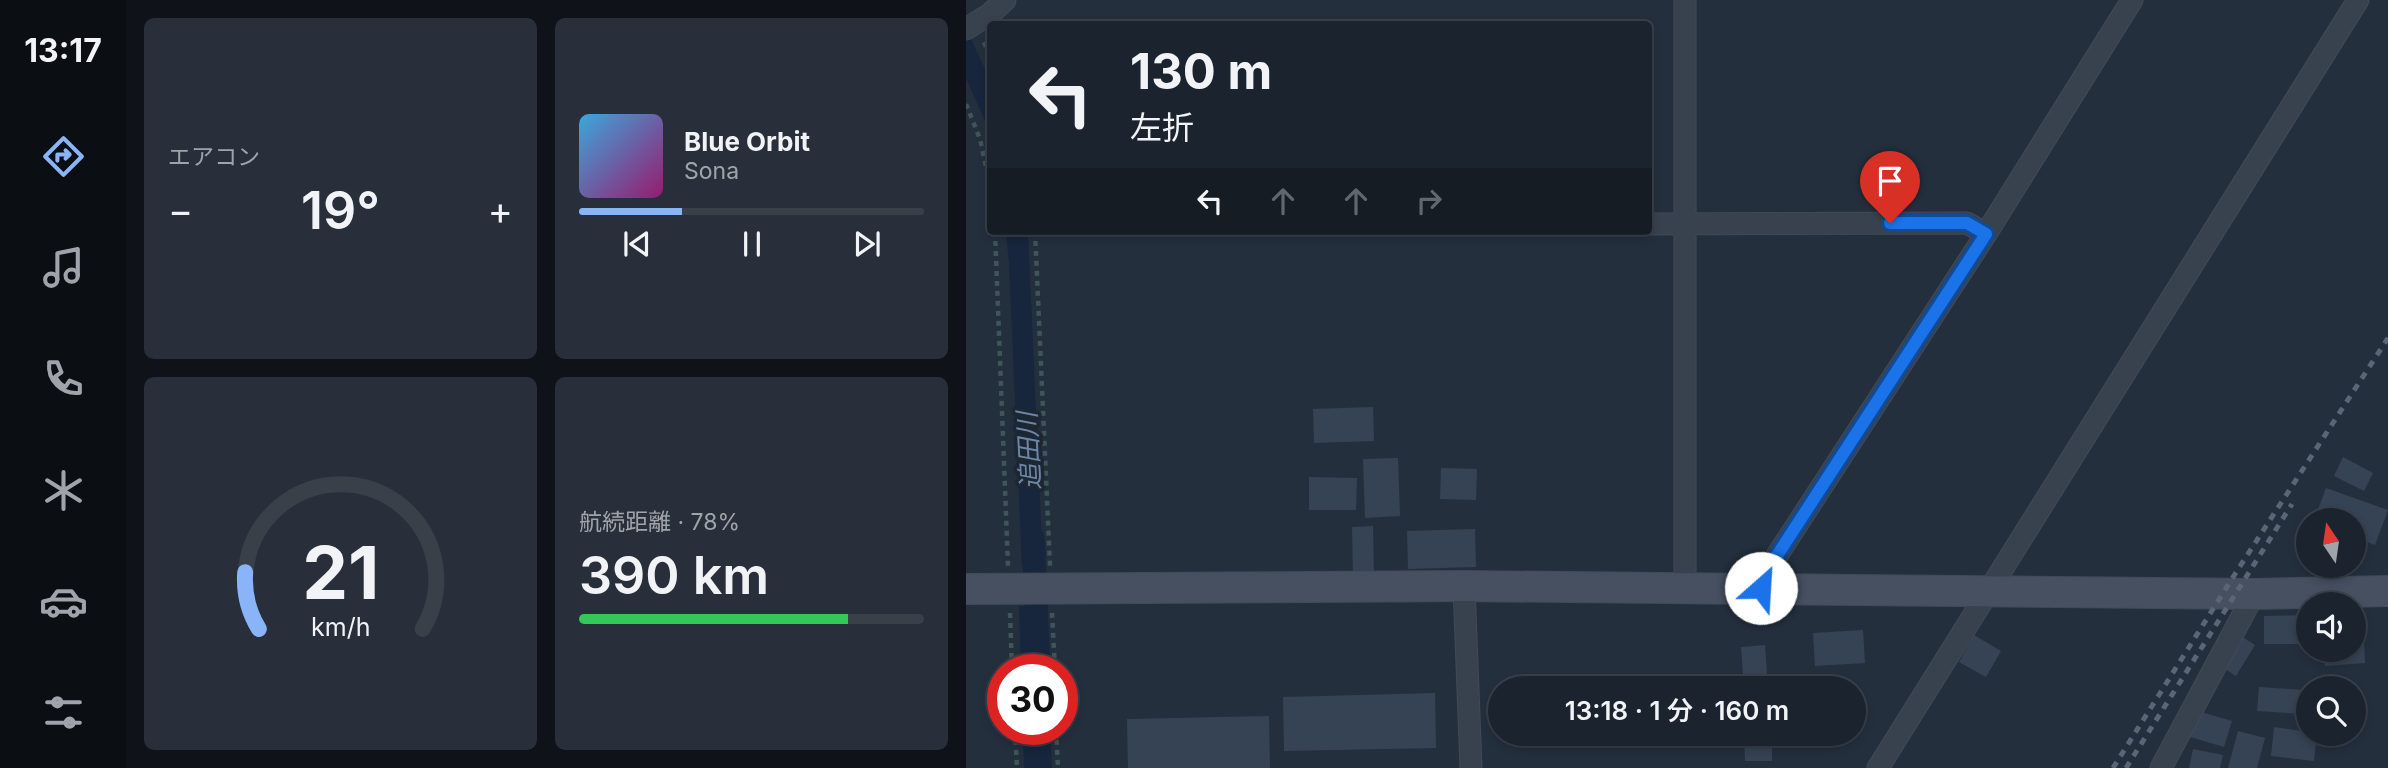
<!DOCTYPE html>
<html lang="ja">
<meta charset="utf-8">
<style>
body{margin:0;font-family:Inter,"Noto Sans JP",sans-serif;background:#282f3a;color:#f1f3f6;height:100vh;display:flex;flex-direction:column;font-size:26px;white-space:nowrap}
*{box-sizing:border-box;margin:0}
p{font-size:23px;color:#a0a4aa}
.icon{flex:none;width:38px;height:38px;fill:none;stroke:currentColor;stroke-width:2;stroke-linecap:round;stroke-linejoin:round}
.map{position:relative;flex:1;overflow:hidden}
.details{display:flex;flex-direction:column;gap:18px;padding:18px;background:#0f1319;width:840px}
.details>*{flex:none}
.banner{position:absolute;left:21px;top:21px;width:665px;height:214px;border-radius:7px;box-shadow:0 4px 10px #0003,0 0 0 2px #39404a;background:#1b232e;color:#f1f3f6;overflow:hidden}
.needle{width:46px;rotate:347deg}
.controls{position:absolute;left:1330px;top:508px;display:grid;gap:14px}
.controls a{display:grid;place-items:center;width:70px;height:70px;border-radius:50%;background:#1b232e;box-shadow:0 4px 10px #0003,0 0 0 2px #39404a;font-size:35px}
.speed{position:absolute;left:21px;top:654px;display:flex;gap:14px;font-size:35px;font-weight:700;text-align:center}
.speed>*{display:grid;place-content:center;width:91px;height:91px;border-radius:50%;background:#1b232e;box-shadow:0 4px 10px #0003,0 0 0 2px #39404a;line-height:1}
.speed .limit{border:10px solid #d22;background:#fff;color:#111}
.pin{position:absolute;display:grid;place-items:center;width:60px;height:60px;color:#fff;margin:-72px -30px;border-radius:50% 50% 50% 0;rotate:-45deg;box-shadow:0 0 7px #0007}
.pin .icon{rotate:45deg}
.me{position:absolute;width:77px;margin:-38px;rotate:26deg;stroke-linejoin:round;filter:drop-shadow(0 0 5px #0008)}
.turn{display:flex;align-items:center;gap:24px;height:147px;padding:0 28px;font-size:32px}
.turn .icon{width:91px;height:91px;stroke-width:2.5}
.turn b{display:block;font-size:49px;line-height:60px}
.lanes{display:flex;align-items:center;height:66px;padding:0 28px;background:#0003;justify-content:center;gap:35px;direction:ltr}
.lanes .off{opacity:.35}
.big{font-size:52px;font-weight:600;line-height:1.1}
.details .tile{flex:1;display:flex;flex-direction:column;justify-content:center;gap:10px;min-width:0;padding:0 24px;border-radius:10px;background:#282f3a}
.details .dial{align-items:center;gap:0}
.dial svg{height:182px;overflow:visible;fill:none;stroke:#39404a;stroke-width:7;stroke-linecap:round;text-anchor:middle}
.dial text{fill:#f1f3f6;stroke:none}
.song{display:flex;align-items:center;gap:21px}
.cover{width:84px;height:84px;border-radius:10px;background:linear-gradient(135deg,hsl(200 70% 55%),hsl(320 70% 35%))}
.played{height:7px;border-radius:4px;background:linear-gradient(90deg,#8ab4f8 30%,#39404a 30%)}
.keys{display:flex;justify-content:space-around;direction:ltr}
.heat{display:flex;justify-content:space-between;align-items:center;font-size:38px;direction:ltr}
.charge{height:10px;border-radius:5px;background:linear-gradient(90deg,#34c759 78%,#39404a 0)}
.details .tiles{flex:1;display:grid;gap:18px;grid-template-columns:repeat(2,1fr)}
.trip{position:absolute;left:522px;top:676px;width:378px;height:70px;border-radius:35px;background:#1b232e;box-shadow:0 4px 10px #0003,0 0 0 2px #39404a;font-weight:600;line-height:70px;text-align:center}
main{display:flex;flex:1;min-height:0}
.tabs{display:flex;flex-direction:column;width:126px;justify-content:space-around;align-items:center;background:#0b0e12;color:#a0a4aa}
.tabs .icon{width:49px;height:49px}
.tabs .active{color:#8ab4f8}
.tabs b{font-size:32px;color:#f1f3f6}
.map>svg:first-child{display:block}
.water{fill:#17263c}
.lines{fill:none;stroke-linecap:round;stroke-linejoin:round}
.canal{stroke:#17263c;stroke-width:23}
.building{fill:#364354}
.street-casing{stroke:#414a57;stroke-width:23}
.secondary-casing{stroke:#414a57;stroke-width:32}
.path{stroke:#3f5557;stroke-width:4.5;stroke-dasharray:5 5;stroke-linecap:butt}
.street{stroke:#38414e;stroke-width:21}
.secondary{stroke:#465061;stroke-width:30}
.rail{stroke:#5a6575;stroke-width:5;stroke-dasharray:7 7;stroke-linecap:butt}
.route-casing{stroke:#114b97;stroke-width:18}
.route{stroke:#1a73e8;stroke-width:12}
.labels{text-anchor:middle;stroke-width:7;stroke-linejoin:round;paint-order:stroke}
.water-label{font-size:26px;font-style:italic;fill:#6d86a8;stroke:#1d2633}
</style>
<main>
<nav class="tabs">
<b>13:17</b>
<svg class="icon active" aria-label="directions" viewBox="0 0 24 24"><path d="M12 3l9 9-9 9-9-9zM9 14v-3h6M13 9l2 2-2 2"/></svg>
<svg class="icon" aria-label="music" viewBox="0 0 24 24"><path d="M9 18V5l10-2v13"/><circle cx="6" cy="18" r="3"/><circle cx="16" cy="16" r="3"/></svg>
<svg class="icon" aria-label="phone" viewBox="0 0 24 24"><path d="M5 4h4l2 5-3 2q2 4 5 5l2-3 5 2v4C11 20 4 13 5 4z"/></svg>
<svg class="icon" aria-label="climate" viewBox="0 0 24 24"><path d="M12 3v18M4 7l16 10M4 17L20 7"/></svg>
<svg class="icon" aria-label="car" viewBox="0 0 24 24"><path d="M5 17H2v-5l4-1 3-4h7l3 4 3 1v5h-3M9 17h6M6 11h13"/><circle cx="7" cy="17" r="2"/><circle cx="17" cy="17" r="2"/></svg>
<svg class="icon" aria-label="filters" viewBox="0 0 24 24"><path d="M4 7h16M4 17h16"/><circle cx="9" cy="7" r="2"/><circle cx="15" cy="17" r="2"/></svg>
</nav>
<section class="details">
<div class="tiles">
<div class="tile"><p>エアコン</p>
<div class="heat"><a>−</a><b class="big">19°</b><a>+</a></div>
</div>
<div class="tile">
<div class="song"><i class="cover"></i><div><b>Blue Orbit</b><p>Sona</p></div></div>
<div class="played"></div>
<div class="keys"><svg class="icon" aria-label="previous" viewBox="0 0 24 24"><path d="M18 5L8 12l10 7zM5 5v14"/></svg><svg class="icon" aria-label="pause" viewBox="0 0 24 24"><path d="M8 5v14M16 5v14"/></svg><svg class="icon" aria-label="next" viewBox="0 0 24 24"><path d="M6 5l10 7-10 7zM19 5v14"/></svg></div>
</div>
<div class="tile dial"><svg viewBox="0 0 100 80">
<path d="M14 69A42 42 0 1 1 86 69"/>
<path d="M14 69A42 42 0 0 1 8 44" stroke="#8ab4f8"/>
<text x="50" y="56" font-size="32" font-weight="700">21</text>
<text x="50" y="72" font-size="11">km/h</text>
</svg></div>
<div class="tile"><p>航続距離 · 78%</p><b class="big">390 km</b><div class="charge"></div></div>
</div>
</section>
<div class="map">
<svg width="1422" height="768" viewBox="0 0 1422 768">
<rect width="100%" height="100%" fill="#242f3e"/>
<!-- water -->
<path class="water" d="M3,34L24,81V143L19,121L0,78V36Z
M40,231H62L77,567H56L43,264Z
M53,606L79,609L82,670H55Z
M57,730H84L86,768H58Z"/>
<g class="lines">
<!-- canal -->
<path class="canal" d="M67,538L73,670"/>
</g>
<!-- building -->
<path class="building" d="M407,407L408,441L348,443L347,409Z
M1377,457L1407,473L1398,491L1368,476Z
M432,458L434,516L399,518L397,459Z
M475,468L511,469L510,500L474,499Z
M343,477L391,478L390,510H343Z
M1360,488L1422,510L1409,545L1388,537V520H1348Z
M407,526L408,575H387L386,527Z
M509,529L510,567L442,569L441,531Z
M1342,615V644H1298V616Z
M897,630L899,663L849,666L847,633Z
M1008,635L1035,651L1020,677L993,662Z
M1275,636L1289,645L1270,676L1256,667Z
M1398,639L1399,663L1359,666L1357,649H1388V640Z
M799,645L802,688H778L775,647Z
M1293,687L1337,690L1335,714L1291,711Z
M469,693L470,748L318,751L317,697Z
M1232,711L1266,721L1258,747L1224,737Z
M303,716L304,768H162L161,719Z
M1308,727L1351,733L1348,761L1305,756Z
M1272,731L1299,738L1291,768H1262Z
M778,733H806V761H779Z
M1227,749L1257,755L1254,768H1223Z"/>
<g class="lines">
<defs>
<path id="street" d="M719,0V587
M0,29L24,14L39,0
M682,224L1001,223L1020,234
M498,586L505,768
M795,588L799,574L1020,234L1166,0
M912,768L1392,0
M1195,768L1288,594"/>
<path id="secondary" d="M0,589L498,586L1288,594L1422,591"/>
</defs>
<!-- street casing -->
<use href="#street" class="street-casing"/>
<!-- secondary casing -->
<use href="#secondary" class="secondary-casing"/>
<!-- path -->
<path class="path" d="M18,42L24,56
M0,104L14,139L24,185
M29,231L42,566
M69,231L84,566
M44,613L46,670
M86,613L89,670
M49,730L51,768
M90,730L92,768"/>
<!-- street -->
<use href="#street" class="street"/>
<!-- secondary -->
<use href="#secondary" class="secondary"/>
<!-- rail -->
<path class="rail" d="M1147,768L1269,574L1422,338
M1160,768L1326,504"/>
</g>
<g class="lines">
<defs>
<path id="route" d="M795,588L799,574L1020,234L1001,223H924"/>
</defs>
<!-- route casing -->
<use href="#route" class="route-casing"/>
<!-- route -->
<use href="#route" class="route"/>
</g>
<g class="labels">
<!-- water labels -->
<g class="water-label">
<text transform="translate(63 451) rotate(-93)" y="9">追田川</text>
</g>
</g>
</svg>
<div class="controls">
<a><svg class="needle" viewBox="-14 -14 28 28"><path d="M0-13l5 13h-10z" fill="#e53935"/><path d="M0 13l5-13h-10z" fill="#a0a4aa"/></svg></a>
<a><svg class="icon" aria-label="sound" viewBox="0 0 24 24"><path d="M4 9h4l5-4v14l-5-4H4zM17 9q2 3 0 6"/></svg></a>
<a><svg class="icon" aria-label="search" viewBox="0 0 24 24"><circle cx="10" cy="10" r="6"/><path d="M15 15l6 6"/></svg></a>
</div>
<div class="speed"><div class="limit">30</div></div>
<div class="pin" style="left:924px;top:223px;background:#d93025"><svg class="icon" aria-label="arrive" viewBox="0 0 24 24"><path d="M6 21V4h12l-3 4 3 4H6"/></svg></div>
<svg class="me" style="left:795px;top:588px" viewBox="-20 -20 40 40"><circle r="19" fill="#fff"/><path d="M0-13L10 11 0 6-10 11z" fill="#1a73e8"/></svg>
<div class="trip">13:18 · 1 分 · 160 m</div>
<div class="banner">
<div class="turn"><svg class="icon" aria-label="left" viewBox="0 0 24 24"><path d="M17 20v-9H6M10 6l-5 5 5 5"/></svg><div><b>130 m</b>左折</div></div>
<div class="lanes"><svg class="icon" aria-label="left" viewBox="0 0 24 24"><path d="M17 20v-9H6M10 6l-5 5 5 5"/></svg><svg class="icon off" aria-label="ahead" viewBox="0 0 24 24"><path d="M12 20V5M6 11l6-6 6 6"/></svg><svg class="icon off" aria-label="ahead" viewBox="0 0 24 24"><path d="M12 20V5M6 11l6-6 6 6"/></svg><svg class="icon off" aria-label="right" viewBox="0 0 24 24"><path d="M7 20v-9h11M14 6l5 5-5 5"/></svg></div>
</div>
</div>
</main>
